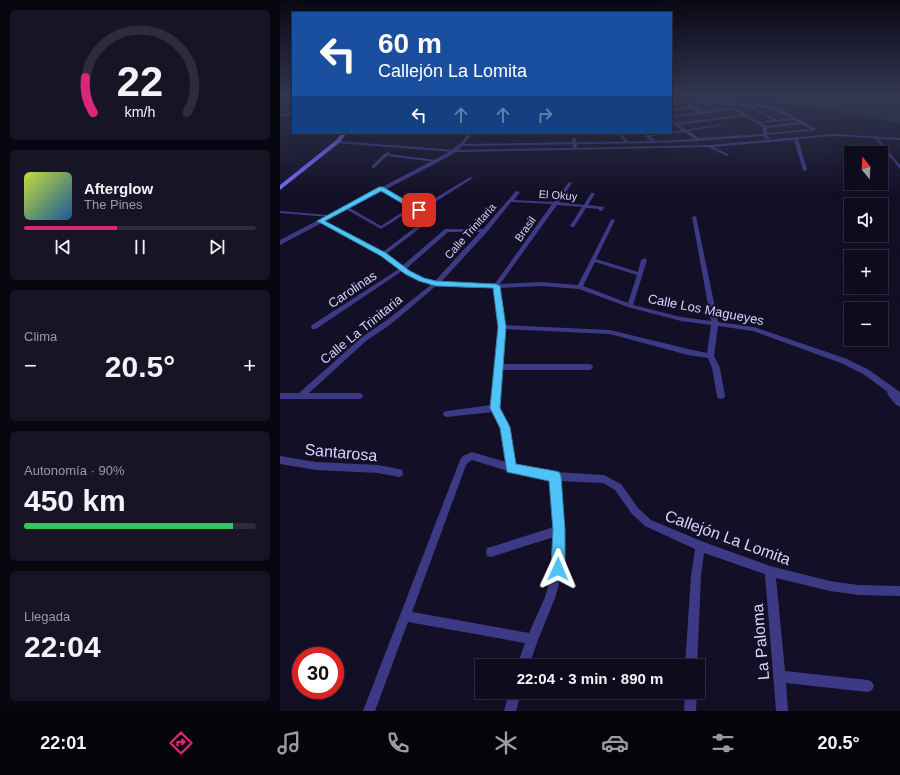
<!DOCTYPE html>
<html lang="es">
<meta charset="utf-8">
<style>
body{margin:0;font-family:Arial,sans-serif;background:#171425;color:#f1f3f6;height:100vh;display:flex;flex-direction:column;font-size:15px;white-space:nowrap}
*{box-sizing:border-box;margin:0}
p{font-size:13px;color:#9b9ba3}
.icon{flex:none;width:22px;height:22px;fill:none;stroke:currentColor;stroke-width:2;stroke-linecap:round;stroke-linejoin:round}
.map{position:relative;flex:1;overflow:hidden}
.sheet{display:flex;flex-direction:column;gap:10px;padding:10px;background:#08060f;width:280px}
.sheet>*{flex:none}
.hud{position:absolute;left:12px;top:12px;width:380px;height:122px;border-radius:0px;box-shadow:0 4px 16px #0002,0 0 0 1px #2e2b3b;background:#1a4fa0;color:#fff;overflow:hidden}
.needle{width:26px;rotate:342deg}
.tools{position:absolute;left:564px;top:146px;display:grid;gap:8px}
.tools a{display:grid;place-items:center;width:44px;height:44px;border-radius:0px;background:#0e0b1c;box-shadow:0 4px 16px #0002,0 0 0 1px #2e2b3b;font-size:20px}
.speed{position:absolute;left:12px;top:647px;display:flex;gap:8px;font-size:20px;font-weight:700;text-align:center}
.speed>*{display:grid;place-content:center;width:52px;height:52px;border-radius:50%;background:#0e0b1c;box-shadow:0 4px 16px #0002,0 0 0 1px #2e2b3b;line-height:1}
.speed .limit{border:6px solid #d22;background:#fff;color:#111}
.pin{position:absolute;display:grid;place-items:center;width:34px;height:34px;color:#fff;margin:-17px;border-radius:8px;box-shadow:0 2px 6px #0006}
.me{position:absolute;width:44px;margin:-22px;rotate:1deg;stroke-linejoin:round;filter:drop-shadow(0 0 3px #0008)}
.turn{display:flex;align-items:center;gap:14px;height:84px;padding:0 20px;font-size:18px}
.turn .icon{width:52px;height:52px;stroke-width:2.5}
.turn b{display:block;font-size:28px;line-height:34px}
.lanes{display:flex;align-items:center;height:38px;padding:0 20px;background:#0003;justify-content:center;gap:20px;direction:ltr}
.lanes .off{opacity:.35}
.big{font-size:30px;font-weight:700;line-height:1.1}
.sheet .tile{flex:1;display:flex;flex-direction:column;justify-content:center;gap:6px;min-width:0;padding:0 14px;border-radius:6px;background:#171425}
.sheet .dial{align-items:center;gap:0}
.dial svg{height:104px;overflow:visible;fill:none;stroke:#2e2b3b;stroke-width:7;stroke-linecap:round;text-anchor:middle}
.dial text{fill:#f1f3f6;stroke:none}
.song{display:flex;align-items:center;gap:12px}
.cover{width:48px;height:48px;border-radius:6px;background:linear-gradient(135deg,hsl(70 70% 55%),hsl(210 70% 35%))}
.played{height:4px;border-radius:2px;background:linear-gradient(90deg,#db2777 40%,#2e2b3b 40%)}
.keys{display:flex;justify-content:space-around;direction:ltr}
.heat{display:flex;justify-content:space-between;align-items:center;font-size:22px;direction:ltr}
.charge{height:6px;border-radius:3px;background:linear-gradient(90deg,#34c759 90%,#2e2b3b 0)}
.trip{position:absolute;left:195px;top:659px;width:230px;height:40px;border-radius:0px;background:#0e0b1c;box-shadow:0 4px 16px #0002,0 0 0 1px #2e2b3b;font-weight:700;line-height:40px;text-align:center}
.tab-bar{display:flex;height:64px;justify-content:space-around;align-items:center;background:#06040b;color:#9b9ba3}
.tab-bar .icon{width:28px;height:28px}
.tab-bar .active{color:#db2777}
.tab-bar b{font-size:18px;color:#f1f3f6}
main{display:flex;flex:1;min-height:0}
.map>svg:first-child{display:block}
.green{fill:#12302f}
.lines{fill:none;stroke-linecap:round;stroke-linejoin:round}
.minor{fill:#3d3a85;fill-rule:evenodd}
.tertiary{fill:#3d3a85;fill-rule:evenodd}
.secondary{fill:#6f6bff;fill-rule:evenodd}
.route{fill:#4fc3f7;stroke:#337fa1}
.labels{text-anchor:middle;stroke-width:4;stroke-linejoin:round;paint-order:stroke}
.far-street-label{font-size:11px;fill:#d9d4ff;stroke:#130f26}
.street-label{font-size:13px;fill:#d9d4ff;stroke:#130f26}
.near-street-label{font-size:16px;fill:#d9d4ff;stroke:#130f26}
</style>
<main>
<section class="sheet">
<div class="tile dial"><svg viewBox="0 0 100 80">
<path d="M14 69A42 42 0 1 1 86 69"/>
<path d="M14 69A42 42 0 0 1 8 42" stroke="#db2777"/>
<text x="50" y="56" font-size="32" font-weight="700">22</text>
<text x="50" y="72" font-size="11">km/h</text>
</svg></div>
<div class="tile">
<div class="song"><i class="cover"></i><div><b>Afterglow</b><p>The Pines</p></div></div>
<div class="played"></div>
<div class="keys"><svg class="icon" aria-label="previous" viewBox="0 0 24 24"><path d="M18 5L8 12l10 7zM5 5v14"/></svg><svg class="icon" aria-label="pause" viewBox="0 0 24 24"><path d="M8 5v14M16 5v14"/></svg><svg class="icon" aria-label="next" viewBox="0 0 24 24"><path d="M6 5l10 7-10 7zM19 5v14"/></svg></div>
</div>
<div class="tile"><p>Clima</p>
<div class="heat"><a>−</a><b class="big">20.5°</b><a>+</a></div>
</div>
<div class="tile"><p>Autonomía · 90%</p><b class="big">450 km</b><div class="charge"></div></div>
<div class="tile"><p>Llegada</p><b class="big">22:04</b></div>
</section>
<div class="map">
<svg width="620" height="711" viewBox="0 0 620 711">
<rect width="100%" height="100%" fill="#130f26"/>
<!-- green -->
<path class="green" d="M486,96H620V124L585,115L567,113L530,106L504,104L496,102Z"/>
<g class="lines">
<!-- minor -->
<path class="minor" d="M10,96L13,97L0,104V102Z
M420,96H424L435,100L436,98L477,96L436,100C453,105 471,103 489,106C498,107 529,124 537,130L487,135L490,138L488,139L483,136L419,141L375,143L374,141L415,139L405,132L367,137L368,135L391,133V132L402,130L391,122V120L396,123L462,115L454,110L391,118V116L419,113L412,108L391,111V109L410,107L400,100L391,101V99L422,97ZM424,98L445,105L451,108L439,110L421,99ZM418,99V100L436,110L423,112L404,100ZM450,105L468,106L493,120L479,122ZM473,107L489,108L511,118L497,120ZM464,116L483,127V134L419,138L408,131L443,125L441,124L406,130L399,125ZM514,120L519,122L486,126L480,123ZM522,124L531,129L487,133V128Z
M13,113V115L0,116V114Z
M189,133H193L182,146H180V144Z
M337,133H341L348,141V143H346Z
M554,134L620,138V140L598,139L620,165V169L595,138L554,136L518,139L527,170L525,171L523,170L514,140L433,147L448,154L449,155L447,156L429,147L174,152L57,143L55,142L57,141L174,150L293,148L292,139L294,138L296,139L297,148L429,145Z
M108,152L110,153L109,154L156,160L158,161L156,162L107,156L94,168H92V166L104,154Z
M190,177L193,178L141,211H137L133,209L101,229L64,208L68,207L101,226L130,207L99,190V188H103L139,208Z
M289,182L292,183L279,202L304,205L311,193H313L315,194L308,205L324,207L323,210L321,211H319V209L306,208L294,227H292L290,226L302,207L277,205L220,284L261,282L298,285L331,220L333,219L335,220L316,259L358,272L361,260L364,258L366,259L367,260L353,305L401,317L431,321L412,217L416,216L438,322L474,327L567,359L589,370L620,392V407C615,405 610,398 607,393L608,392L583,374L561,363L473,331L438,326L434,356L440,368L445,396L444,398L441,399L438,398L437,396L432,368L428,358L408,355L330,334L225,329L222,364H309L312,365L313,367L312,369L309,370H222L219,408L229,427L235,464L275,472L324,475L341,484L358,508L371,520L421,541L490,566L550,581L578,585L620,586V596L578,595L550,591L496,578L505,671L588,680L592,682L594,686L592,690L588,692L506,683L508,711H496L485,574L424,553L421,576L417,666H405L411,576L415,549L365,526L352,514L335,490L323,483L280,481L284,530L283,569L275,598L258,640L249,666H237L245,643L128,622L95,711H83L180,460L183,456L192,452L226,462L221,427L213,412L167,417L164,416L163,414L164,412L167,411L211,405L219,327L213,288H186L157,285L111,324L86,341L29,393H79L82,394L83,396L82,398L79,399H0V393H19L82,337L107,320L152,284L139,280L122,271L36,329H32L31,327L32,325L119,269L101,255L38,221L42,220L103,252L147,218H151V220L106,254L122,266L165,229H203L236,191L240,192L234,200L274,202ZM231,202L272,204L214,285L186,284L161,282L207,232ZM168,232H200L155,281L143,278L126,269ZM315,262L357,275L348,303L303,286ZM261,286L299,289L348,307L401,321L431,325L427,353L408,349L330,330L225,325L219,288ZM192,460L231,472L271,480L274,527L211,547L207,548L206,552L207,556L211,557L274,537L273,569L265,597L249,633L132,612L186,465L189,462Z
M0,211L49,215L51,216L49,217L0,213Z
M0,456L36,462L98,465L119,469L122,470L123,473L122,476L119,477L98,473L36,470L0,464Z
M229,692H241L236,711H224Z
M405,692H417L416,711H404Z"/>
<!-- tertiary -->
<path class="tertiary" d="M362,133H367L377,142L375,143L182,146L176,152L158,162L0,245V240L154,160L172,150L179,144L371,141Z"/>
<!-- secondary -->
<path class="secondary" d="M62,133H67L59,143L0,190V185L55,141Z"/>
</g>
<!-- sky -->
<linearGradient id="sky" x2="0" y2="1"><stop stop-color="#0a0815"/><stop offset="0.49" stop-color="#333752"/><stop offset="1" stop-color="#333752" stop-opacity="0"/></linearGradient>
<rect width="620" height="196" fill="url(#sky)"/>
<!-- route -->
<path class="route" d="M99,187H103L142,210L137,212L101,191L45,221L106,253L130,271L144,278L156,281L216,284L220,286L226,327L220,408L230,427L236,464L275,471L279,472L281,476L285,530V569L283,574L278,576L273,574L271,569L273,530L269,481L227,472L220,428L210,408L218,327L213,288L156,286L139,281L125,274L101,256L37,221Z"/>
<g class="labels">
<!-- far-street labels -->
<g class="far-street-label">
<text transform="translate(278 195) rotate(4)" y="4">El Okuy</text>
<text transform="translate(245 229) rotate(-55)" y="4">Brasil</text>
<text transform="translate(190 231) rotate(-48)" y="4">Calle Trinitaria</text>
</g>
<!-- street labels -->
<g class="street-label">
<text transform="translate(72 289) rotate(-34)" y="5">Carolinas</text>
<text transform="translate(426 309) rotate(11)" y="5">Calle Los Magueyes</text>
<text transform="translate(81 329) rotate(-39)" y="5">Calle La Trinitaria</text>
</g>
<!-- near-street labels -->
<g class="near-street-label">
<text transform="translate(61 452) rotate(5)" y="6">Santarosa</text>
<text transform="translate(448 537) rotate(20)" y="6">Callejón La Lomita</text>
<text transform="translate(480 642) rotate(-95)" y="6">La Paloma</text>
</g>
</g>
</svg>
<div class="tools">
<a><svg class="needle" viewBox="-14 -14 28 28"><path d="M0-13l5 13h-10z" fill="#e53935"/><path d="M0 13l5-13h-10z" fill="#9b9ba3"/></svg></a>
<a><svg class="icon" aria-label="sound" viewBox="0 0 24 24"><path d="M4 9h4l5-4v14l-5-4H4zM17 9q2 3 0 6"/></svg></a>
<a>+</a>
<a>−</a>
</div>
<div class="speed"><div class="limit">30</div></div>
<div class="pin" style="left:139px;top:210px;background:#d93025"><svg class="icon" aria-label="arrive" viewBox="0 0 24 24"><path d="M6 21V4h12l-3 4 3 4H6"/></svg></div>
<svg class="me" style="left:278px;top:569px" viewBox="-20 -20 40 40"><path d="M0-17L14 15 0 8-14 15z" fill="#4fc3f7" stroke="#fff" stroke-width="4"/></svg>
<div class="trip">22:04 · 3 min · 890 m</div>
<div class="hud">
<div class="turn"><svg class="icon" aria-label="left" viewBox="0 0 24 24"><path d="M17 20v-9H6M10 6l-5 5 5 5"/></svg><div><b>60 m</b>Callejón La Lomita</div></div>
<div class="lanes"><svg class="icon" aria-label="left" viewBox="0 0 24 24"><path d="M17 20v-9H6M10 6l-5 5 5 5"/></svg><svg class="icon off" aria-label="ahead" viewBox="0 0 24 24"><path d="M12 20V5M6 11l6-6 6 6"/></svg><svg class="icon off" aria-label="ahead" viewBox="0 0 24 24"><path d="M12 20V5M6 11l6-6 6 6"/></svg><svg class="icon off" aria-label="right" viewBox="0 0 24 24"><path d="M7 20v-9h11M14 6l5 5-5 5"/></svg></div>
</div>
</div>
</main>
<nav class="tab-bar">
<b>22:01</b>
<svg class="icon active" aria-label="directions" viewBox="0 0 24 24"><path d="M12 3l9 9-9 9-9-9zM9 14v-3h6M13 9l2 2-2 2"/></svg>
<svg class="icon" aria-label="music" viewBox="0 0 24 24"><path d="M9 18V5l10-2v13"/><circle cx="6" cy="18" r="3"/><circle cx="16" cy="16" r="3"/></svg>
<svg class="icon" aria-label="phone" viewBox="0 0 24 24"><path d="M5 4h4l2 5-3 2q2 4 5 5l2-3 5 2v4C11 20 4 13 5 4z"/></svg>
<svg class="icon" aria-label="climate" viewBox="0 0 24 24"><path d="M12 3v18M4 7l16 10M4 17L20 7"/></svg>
<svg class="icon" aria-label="car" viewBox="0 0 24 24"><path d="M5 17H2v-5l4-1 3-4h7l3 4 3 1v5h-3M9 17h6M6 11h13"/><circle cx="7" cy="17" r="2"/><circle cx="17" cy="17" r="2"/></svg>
<svg class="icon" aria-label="filters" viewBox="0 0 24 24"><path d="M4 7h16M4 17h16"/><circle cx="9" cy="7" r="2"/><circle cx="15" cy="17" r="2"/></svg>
<b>20.5°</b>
</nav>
